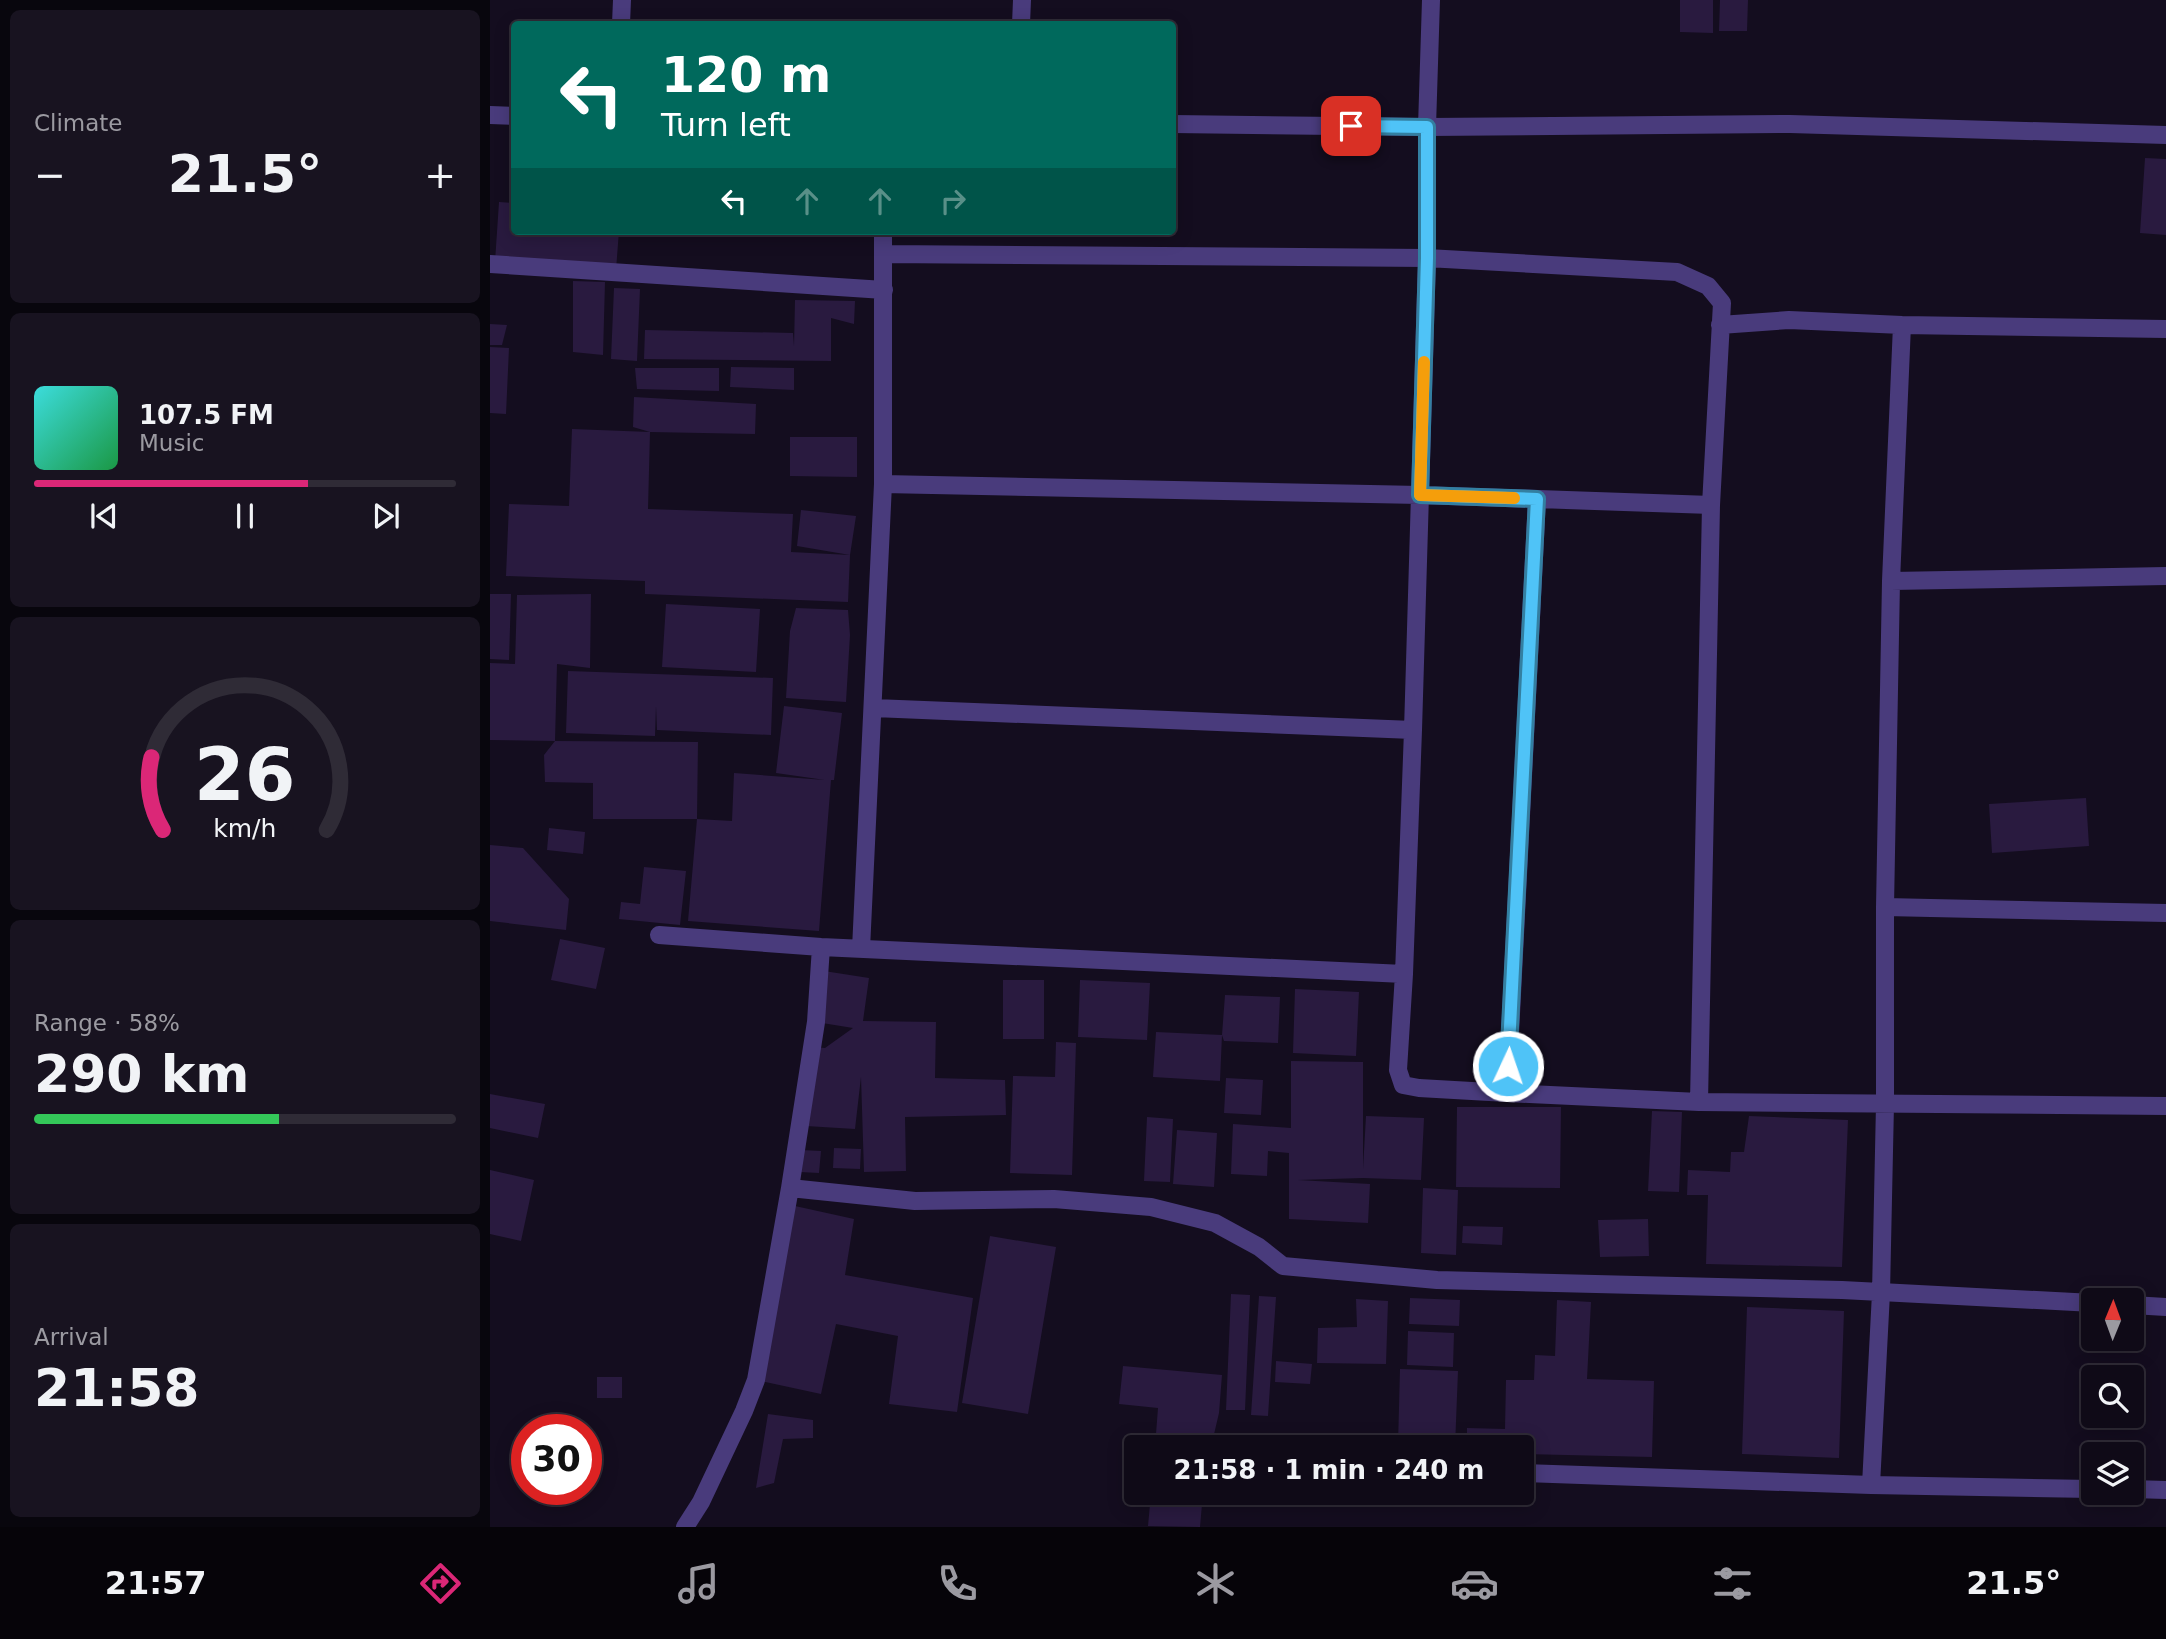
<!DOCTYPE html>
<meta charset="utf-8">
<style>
body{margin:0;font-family:"DejaVu Sans",sans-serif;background:#181320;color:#f1f3f6;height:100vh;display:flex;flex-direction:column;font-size:26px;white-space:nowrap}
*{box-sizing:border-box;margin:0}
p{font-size:23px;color:#9b9aa1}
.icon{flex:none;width:38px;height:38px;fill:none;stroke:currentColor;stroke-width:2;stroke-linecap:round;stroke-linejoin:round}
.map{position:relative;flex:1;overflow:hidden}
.drawer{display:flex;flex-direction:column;gap:10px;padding:10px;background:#08060d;width:490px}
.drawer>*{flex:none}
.top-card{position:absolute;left:21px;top:21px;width:665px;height:214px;border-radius:7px;box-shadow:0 4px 18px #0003,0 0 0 2px #2f2b36;background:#00695c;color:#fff;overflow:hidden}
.needle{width:46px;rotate:1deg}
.fabs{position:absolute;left:1591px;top:1288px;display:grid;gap:14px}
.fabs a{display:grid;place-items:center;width:63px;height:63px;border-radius:7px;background:#0f0a17;box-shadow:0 4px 18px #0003,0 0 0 2px #2f2b36;font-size:35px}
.speed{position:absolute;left:21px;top:1414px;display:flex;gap:14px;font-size:35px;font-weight:700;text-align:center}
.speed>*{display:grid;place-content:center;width:91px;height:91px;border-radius:50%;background:#0f0a17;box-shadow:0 4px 18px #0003,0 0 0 2px #2f2b36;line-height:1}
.speed .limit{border:10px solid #d22;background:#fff;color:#111}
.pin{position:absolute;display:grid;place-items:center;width:60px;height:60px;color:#fff;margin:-30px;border-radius:14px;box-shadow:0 4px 10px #0006}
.me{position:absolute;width:77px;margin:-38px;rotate:3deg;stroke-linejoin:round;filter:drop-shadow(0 0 5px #0008)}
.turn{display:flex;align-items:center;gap:24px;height:147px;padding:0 35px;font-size:32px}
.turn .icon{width:91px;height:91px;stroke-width:2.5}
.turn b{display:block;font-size:49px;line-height:60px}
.lanes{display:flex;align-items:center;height:66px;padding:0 35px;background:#0003;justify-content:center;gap:35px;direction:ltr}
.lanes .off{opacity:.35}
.big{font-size:52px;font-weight:600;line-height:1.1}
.drawer .widget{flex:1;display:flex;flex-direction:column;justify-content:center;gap:10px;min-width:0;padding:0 24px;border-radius:10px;background:#181320}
.drawer .dial{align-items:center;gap:0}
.dial svg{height:182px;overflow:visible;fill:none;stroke:#2f2b36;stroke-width:7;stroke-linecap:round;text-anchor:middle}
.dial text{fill:#f1f3f6;stroke:none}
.song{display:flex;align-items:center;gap:21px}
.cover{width:84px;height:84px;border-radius:10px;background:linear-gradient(135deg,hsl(180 70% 55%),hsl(140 70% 35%))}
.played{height:7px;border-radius:4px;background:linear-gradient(90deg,#db2777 65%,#2f2b36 65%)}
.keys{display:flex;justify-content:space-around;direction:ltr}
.heat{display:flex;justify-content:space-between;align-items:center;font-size:38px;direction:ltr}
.charge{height:10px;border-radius:5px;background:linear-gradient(90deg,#34c759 58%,#2f2b36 0)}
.trip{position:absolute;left:634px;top:1435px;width:410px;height:70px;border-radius:7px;background:#0f0a17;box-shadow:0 4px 18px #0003,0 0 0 2px #2f2b36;font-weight:600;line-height:70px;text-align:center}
.menu{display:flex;height:112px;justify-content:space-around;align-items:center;background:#060409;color:#9b9aa1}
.menu .icon{width:49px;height:49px}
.menu .on{color:#db2777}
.menu b{font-size:32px;color:#f1f3f6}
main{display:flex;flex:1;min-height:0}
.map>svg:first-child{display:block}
.building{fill:#291a3f}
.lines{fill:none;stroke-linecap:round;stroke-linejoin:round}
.minor{stroke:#493b7c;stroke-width:18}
.route-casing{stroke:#337fa1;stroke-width:18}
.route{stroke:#4fc3f7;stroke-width:12}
.slow{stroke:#f59e0b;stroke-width:12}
</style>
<main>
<section class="drawer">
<div class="widget"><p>Climate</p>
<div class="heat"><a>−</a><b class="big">21.5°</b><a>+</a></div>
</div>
<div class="widget">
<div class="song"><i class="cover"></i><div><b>107.5 FM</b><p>Music</p></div></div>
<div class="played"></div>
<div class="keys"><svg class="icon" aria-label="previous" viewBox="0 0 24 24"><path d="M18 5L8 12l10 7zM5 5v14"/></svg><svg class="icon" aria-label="pause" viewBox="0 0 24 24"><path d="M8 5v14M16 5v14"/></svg><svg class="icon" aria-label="next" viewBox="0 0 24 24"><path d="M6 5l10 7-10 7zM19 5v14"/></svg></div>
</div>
<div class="widget dial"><svg viewBox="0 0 100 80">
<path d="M14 69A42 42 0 1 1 86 69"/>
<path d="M14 69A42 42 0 0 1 9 37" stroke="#db2777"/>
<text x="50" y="56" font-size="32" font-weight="700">26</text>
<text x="50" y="72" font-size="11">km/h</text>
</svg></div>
<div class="widget"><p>Range · 58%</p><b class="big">290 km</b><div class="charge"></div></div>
<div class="widget"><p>Arrival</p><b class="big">21:58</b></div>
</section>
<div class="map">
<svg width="1676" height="1527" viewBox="0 0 1676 1527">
<rect width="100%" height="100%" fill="#140d1f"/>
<!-- building -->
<path class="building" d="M1190,0H1223V33L1190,32Z
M1230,0H1258L1257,31H1229Z
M1655,158L1676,159V235L1650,233Z
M9,202L24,203V231H129L126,270L5,262Z
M83,281L115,282L113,355L83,352Z
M124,288L150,289L147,361L121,359Z
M305,300L365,301L364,324L341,318V361L154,359L155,330L303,333L304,346Z
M0,324L17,325L12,345H0Z
M0,347L19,348L16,414L0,413Z
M241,367L304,368V390L240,387Z
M145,368H229V391L147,389Z
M144,397L266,404L265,434L160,432L143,427Z
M82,429L160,432L158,509L303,514L301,552L360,555L307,546L311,510L366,516L360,555L358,602L155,594V581L16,576L19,504L79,506Z
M300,437H367V477L300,476Z
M0,594H21L19,660L0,659Z
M101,594L100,668L67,664L65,741L208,742L207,819H103V783L55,782L54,755L65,741L0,740V663L25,664L27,595Z
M176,604L270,609L266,672L172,667Z
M306,608L358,610L360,635L356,702L296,698L300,631Z
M78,671L283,678L281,735L167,730L166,706L165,736L76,733Z
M294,706L352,713L344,780H341L329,931L198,921L207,819L242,821L244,773L335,780L286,773Z
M1596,798L1599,846L1502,853L1499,804Z
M59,828L95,832L93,854L57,850Z
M0,845L33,848L79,899L76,930L0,921Z
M154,867L196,871L190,925L129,919L131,902L150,904Z
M70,939L115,948L106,989L61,980Z
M334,971L379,978L373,1021L446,1022L445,1078L515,1080L516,1115L415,1117L416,1171L374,1172L371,1077L365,1129L316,1126L322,1047L335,1048L363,1028L326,1022Z
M513,980H554V1039H513Z
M590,980L660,983L657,1040L588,1037Z
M805,989L869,992L866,1056L803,1053Z
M735,995L790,997L788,1043L734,1041L732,1035L730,1081L663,1077L666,1032L732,1035Z
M566,1042L586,1043L582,1175L520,1173L523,1076L565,1077Z
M801,1061L873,1062V1169L876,1116L934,1118L931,1180L873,1178L808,1180L880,1184L878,1223L799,1219V1153L778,1151L777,1176L741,1174L743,1124L801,1128Z
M736,1078L773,1080L771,1115L734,1113Z
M0,1094L55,1104L48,1138L0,1128Z
M967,1107H1071L1070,1188L966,1187Z
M1162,1111L1192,1112L1189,1192L1158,1191Z
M1259,1116L1358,1120L1352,1267L1216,1264L1218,1195H1197L1198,1170L1240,1172L1241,1152H1254Z
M657,1117L683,1119L680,1182L654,1181Z
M687,1130L727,1133L724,1187L683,1184Z
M344,1148L371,1149L370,1169L343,1168Z
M311,1150L331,1151L329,1173L310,1172Z
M0,1170L44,1180L31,1241L0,1234Z
M933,1188L968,1190L966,1255L931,1253Z
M305,1206L364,1219L355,1275L483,1298L467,1412L399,1404L408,1336L346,1324L331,1394L266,1380Z
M1158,1219L1159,1256L1110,1257L1108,1220Z
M973,1226L1013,1227L1012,1245L972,1243Z
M500,1236L566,1247L538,1414L472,1403Z
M741,1294L760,1295L755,1410H736Z
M769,1296L786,1297L778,1416L761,1415Z
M920,1298L970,1300L969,1326L919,1324Z
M866,1299L898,1301L896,1364L827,1363L828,1328L867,1327Z
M1067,1300L1101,1302L1097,1379L1164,1381L1162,1457L1031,1454V1447H977V1428L1015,1429L1016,1380H1044L1045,1355L1065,1356Z
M1257,1307L1354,1311L1349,1458L1252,1454Z
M918,1331L964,1333L963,1367L917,1365Z
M786,1361L822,1364L820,1384L785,1382Z
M633,1366L732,1375L729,1413L721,1447H665L668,1408L629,1404Z
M910,1369L968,1371L965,1447L908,1445Z
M107,1377H132V1398H107Z
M278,1414L323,1420V1438L293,1439L284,1483L266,1488Z
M661,1493H713L710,1527L658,1526Z"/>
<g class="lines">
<!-- minor -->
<path class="minor" d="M941,0L937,127V258L923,730L914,974L908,1070L913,1085L929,1088L1017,1093L1209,1102L1676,1106
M131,24L132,0
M531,24L532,0
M0,115L24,116
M682,124L937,127L1300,124L1676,135
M393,254L937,258L1187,272L1218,286L1232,303L1221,505L1209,1102
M0,264L394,290
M1230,325L1299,320L1412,325L1676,329
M393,484L930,495L1221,505
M1401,581L1676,576
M384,708L923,730
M1395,907L1676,913
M169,935L331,947L914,974
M371,949L393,484V231
M1017,1093L1047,499
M300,1188L425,1201L564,1199L661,1207L725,1223L769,1247L793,1266L947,1280L1352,1290L1603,1303
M1642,1305L1676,1307
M1031,1473L1381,1485L1603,1489
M1381,1485L1391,1293L1395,1104V907L1401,581L1412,325
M1642,1489L1676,1490
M195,1527L211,1502L254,1411L266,1380L300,1188L326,1022L331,947"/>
</g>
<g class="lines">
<defs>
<path id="route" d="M861,126L937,127V258L930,495L1047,499L1018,1066"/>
</defs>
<!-- route casing -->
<use href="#route" class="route-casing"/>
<!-- route -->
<use href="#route" class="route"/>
<!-- slow -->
<path class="slow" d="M934,362L930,495L1024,498"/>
</g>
</svg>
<div class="fabs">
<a><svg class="needle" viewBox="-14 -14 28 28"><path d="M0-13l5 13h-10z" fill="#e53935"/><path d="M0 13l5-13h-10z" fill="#9b9aa1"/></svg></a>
<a><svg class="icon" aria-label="search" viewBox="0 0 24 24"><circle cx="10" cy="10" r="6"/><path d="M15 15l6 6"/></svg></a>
<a><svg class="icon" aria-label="layers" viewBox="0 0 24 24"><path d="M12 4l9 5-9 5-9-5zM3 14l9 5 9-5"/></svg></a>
</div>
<div class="speed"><div class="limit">30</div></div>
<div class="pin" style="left:861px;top:126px;background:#d93025"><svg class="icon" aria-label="arrive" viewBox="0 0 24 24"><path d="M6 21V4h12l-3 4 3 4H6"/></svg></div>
<svg class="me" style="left:1018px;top:1066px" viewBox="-20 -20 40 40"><circle r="17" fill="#4fc3f7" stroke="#fff" stroke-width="3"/><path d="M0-11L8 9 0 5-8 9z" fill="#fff"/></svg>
<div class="trip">21:58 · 1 min · 240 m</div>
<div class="top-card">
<div class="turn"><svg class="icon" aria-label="left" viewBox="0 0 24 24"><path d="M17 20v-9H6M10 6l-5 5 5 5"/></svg><div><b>120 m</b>Turn left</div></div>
<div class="lanes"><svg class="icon" aria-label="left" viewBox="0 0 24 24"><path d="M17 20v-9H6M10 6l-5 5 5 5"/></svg><svg class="icon off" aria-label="ahead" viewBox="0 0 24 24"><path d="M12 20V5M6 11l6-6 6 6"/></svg><svg class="icon off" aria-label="ahead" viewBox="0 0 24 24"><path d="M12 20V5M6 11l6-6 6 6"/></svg><svg class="icon off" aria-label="right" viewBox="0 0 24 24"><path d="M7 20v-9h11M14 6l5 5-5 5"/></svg></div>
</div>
</div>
</main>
<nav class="menu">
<b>21:57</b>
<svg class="icon on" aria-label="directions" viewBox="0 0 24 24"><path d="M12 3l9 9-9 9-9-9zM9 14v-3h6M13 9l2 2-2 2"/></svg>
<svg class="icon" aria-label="music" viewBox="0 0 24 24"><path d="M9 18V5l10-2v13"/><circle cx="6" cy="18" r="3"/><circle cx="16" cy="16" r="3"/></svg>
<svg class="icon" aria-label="phone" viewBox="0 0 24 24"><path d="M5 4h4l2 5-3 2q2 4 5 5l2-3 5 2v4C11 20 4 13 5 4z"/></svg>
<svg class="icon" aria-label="climate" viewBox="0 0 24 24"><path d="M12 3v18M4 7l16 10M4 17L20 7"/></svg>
<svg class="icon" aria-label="car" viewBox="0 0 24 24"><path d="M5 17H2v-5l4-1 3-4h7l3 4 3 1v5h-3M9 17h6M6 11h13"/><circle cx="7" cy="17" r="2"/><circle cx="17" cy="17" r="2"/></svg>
<svg class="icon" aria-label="filters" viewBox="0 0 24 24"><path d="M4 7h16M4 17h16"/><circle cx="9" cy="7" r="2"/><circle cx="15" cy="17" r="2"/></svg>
<b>21.5°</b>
</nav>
